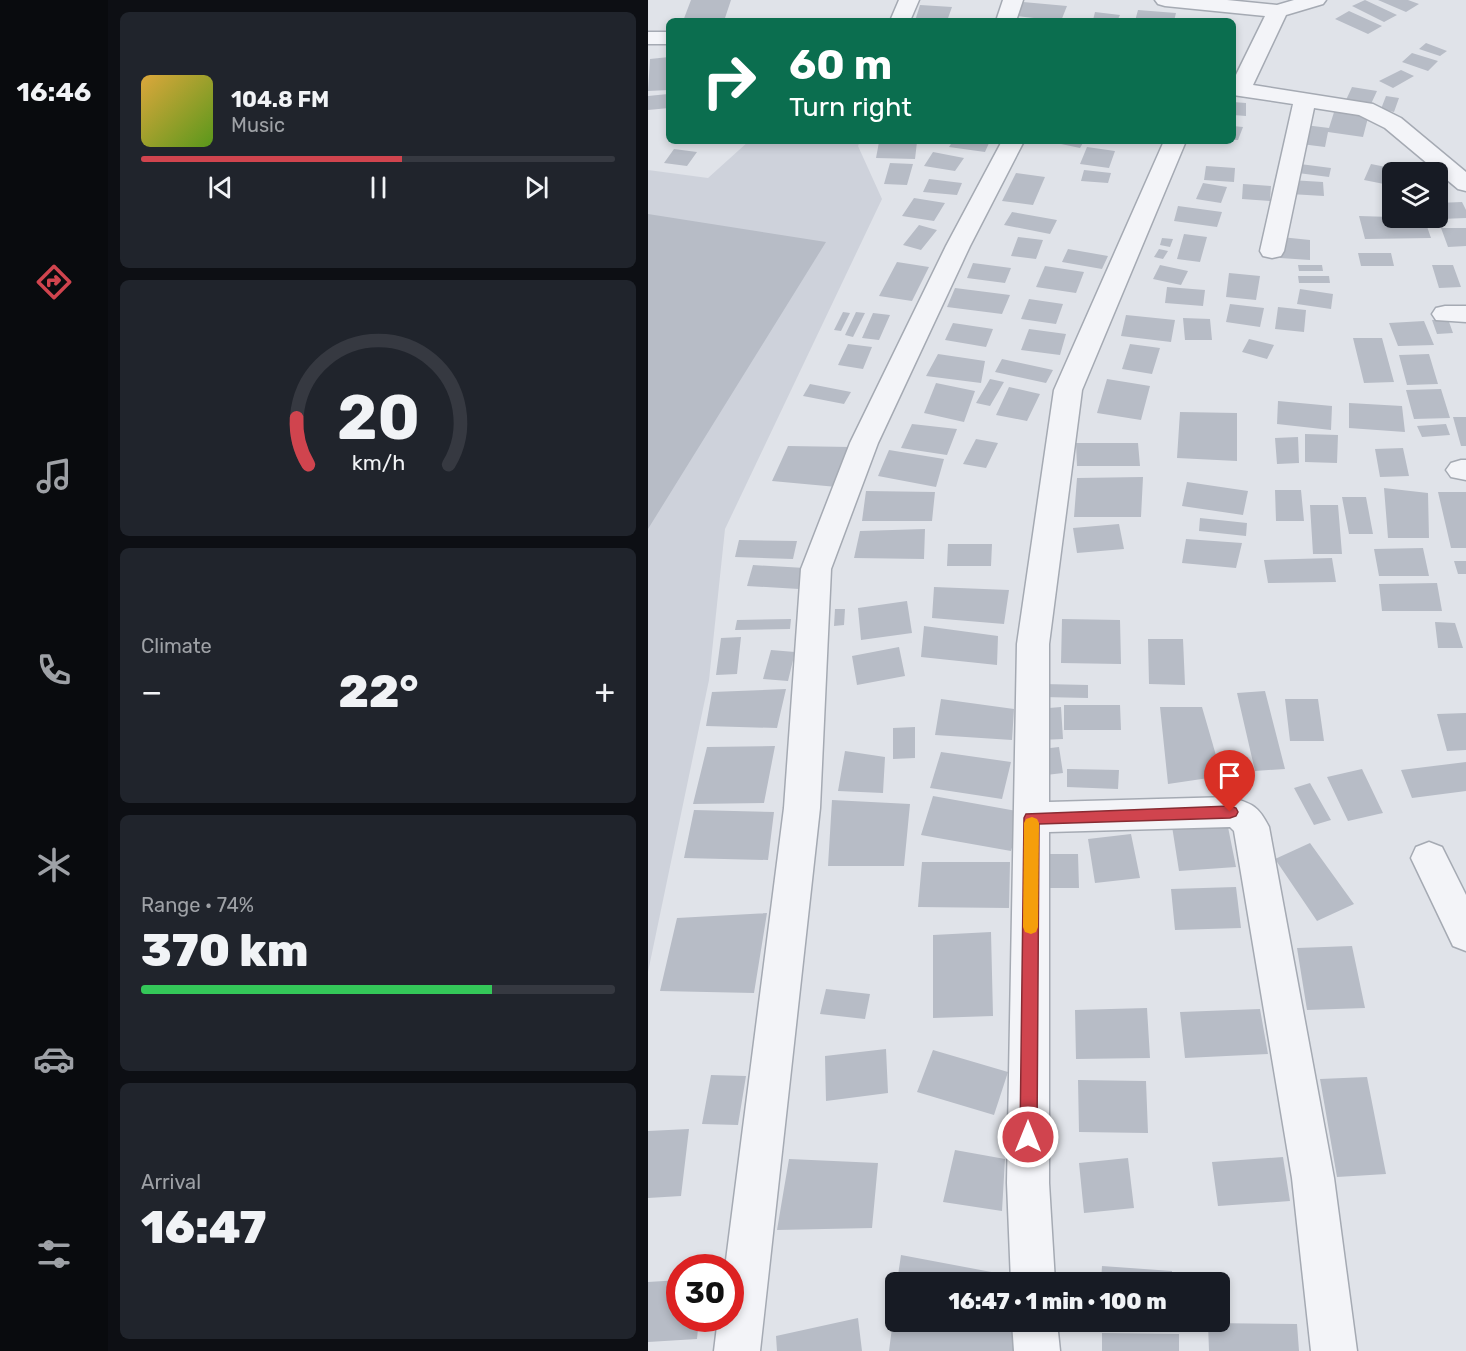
<!DOCTYPE html>
<meta charset="utf-8">
<style>
body{margin:0;font-family:Rubik,sans-serif;background:#20242c;color:#f1f3f6;height:100vh;display:flex;flex-direction:column;font-size:22px;white-space:nowrap}
*{box-sizing:border-box;margin:0}
p{font-size:20px;color:#9ea1a6}
.icon{flex:none;width:33px;height:33px;fill:none;stroke:currentColor;stroke-width:2;stroke-linecap:round;stroke-linejoin:round}
.map{position:relative;flex:1;overflow:hidden}
.side{display:flex;flex-direction:column;gap:12px;padding:12px;background:#0d0f14;width:540px}
.side>*{flex:none}
.banner{position:absolute;left:18px;top:18px;width:570px;height:126px;border-radius:9px;box-shadow:0 3px 9px #0003;background:#0b6e4f;color:#fff;overflow:hidden}
.controls{position:absolute;left:734px;top:162px;display:grid;gap:12px}
.controls a{display:grid;place-items:center;width:66px;height:66px;border-radius:9px;background:#171b24;box-shadow:0 3px 9px #0003;font-size:30px}
.speed{position:absolute;left:18px;top:1254px;display:flex;gap:12px;font-size:30px;font-weight:700;text-align:center}
.speed>*{display:grid;place-content:center;width:78px;height:78px;border-radius:50%;background:#171b24;box-shadow:0 3px 9px #0003;line-height:1}
.speed .limit{border:9px solid #d22;background:#fff;color:#111}
.pin{position:absolute;display:grid;place-items:center;width:51px;height:51px;color:#fff;margin:-62px -26px;border-radius:50% 50% 50% 0;rotate:-45deg;box-shadow:0 0 6px #0007}
.pin .icon{rotate:45deg}
.me{position:absolute;width:66px;margin:-33px;rotate:0deg;stroke-linejoin:round;filter:drop-shadow(0 0 4px #0008)}
.turn{display:flex;align-items:center;gap:21px;height:126px;padding:0 24px;font-size:27px}
.turn .icon{width:78px;height:78px;stroke-width:2.5}
.turn b{display:block;font-size:42px;line-height:51px}
.big{font-size:45px;font-weight:800;line-height:1.1}
.side .tile{flex:1;display:flex;flex-direction:column;justify-content:center;gap:9px;min-width:0;padding:0 21px;border-radius:9px;background:#20242c}
.side .dial{align-items:center;gap:0}
.dial svg{height:156px;overflow:visible;fill:none;stroke:#363941;stroke-width:7;stroke-linecap:round;text-anchor:middle}
.dial text{fill:#f1f3f6;stroke:none}
.song{display:flex;align-items:center;gap:18px}
.cover{width:72px;height:72px;border-radius:9px;background:linear-gradient(135deg,hsl(40 70% 55%),hsl(90 70% 35%))}
.played{height:6px;border-radius:3px;background:linear-gradient(90deg,#d0444e 55%,#363941 55%)}
.keys{display:flex;justify-content:space-around;direction:ltr}
.heat{display:flex;justify-content:space-between;align-items:center;font-size:33px;direction:ltr}
.charge{height:9px;border-radius:4px;background:linear-gradient(90deg,#34c759 74%,#363941 0)}
.trip{position:absolute;left:237px;top:1272px;width:345px;height:60px;border-radius:9px;background:#171b24;box-shadow:0 3px 9px #0003;font-weight:800;line-height:60px;text-align:center}
main{display:flex;flex:1;min-height:0}
.tab-bar{display:flex;flex-direction:column;width:108px;justify-content:space-around;align-items:center;background:#090b0e;color:#9ea1a6}
.tab-bar .icon{width:42px;height:42px}
.tab-bar .on{color:#d0444e}
.tab-bar b{font-size:27px;color:#f1f3f6}
.map>svg:first-child{display:block}
.built{fill:#ced2db}
.building{fill:#b7bcc6}
.lines{fill:none;stroke-linecap:round;stroke-linejoin:round}
.street-casing{stroke:#a5aab3;stroke-width:3}
.street{fill:#f3f4f8;fill-rule:evenodd}
.route{fill:#d0444e;stroke:#872c33;stroke-width:1.5}
.slow{fill:#f59e0b}
</style>
<main>
<nav class="tab-bar">
<b>16:46</b>
<svg class="icon on" aria-label="directions" viewBox="0 0 24 24"><path d="M12 3l9 9-9 9-9-9zM9 14v-3h6M13 9l2 2-2 2"/></svg>
<svg class="icon" aria-label="music" viewBox="0 0 24 24"><path d="M9 18V5l10-2v13"/><circle cx="6" cy="18" r="3"/><circle cx="16" cy="16" r="3"/></svg>
<svg class="icon" aria-label="phone" viewBox="0 0 24 24"><path d="M5 4h4l2 5-3 2q2 4 5 5l2-3 5 2v4C11 20 4 13 5 4z"/></svg>
<svg class="icon" aria-label="climate" viewBox="0 0 24 24"><path d="M12 3v18M4 7l16 10M4 17L20 7"/></svg>
<svg class="icon" aria-label="car" viewBox="0 0 24 24"><path d="M5 17H2v-5l4-1 3-4h7l3 4 3 1v5h-3M9 17h6M6 11h13"/><circle cx="7" cy="17" r="2"/><circle cx="17" cy="17" r="2"/></svg>
<svg class="icon" aria-label="filters" viewBox="0 0 24 24"><path d="M4 7h16M4 17h16"/><circle cx="9" cy="7" r="2"/><circle cx="15" cy="17" r="2"/></svg>
</nav>
<section class="side">
<div class="tile">
<div class="song"><i class="cover"></i><div><b>104.8 FM</b><p>Music</p></div></div>
<div class="played"></div>
<div class="keys"><svg class="icon" aria-label="previous" viewBox="0 0 24 24"><path d="M18 5L8 12l10 7zM5 5v14"/></svg><svg class="icon" aria-label="pause" viewBox="0 0 24 24"><path d="M8 5v14M16 5v14"/></svg><svg class="icon" aria-label="next" viewBox="0 0 24 24"><path d="M6 5l10 7-10 7zM19 5v14"/></svg></div>
</div>
<div class="tile dial"><svg viewBox="0 0 100 80">
<path d="M14 69A42 42 0 1 1 86 69"/>
<path d="M14 69A42 42 0 0 1 8 45" stroke="#d0444e"/>
<text x="50" y="56" font-size="32" font-weight="700">20</text>
<text x="50" y="72" font-size="11">km/h</text>
</svg></div>
<div class="tile"><p>Climate</p>
<div class="heat"><a>−</a><b class="big">22°</b><a>+</a></div>
</div>
<div class="tile"><p>Range · 74%</p><b class="big">370 km</b><div class="charge"></div></div>
<div class="tile"><p>Arrival</p><b class="big">16:47</b></div>
</section>
<div class="map">
<svg width="818" height="1351" viewBox="0 0 818 1351">
<rect width="100%" height="100%" fill="#e0e3e9"/>
<!-- built -->
<path class="built" d="M101,141H212L210,146L234,199L77,529L61,680L0,972V170L60,178Z"/>
<!-- building -->
<path class="building" d="M43,0H83L76,21H35Z
M717,0L749,15L736,22L704,6Z
M730,0H760L771,4L758,12Z
M375,2L419,6L413,21L368,16Z
M272,5L304,7L299,21H267Z
M490,10L528,13L526,21H487Z
M701,11L734,26L720,34L687,19Z
M447,12L472,15L469,21L445,20Z
M778,43L799,51L792,56L771,49Z
M764,53L790,61L780,71L754,62Z
M21,57V90L0,91L2,59Z
M753,70L766,76L745,88L731,81Z
M704,87L729,91L723,104L698,100Z
M20,94L21,108L0,110V96Z
M738,96L751,98L746,112L733,109Z
M585,102L598,103V116L585,115Z
M687,109L721,114L715,137L680,132L677,147L645,143L649,124L681,128Z
M585,126L595,127L590,140H585Z
M305,141H329L341,143L337,152L301,147Z
M399,141H436L432,148Z
M231,142H269L267,159L228,158Z
M439,147L467,151L461,168L432,164Z
M26,149L49,152L39,166L16,163Z
M285,152L316,158L307,171L276,166Z
M242,163L265,164L259,185L236,184Z
M652,164L683,168L681,177L650,173Z
M723,164L748,169L744,172L741,185L716,180Z
M558,166L587,168L586,182L556,180Z
M436,170L463,173L460,183L433,181Z
M368,173L397,177L385,205L354,201Z
M281,179L314,183L309,195L275,192Z
M642,180L675,182L676,196L642,194Z
M555,183L579,187L573,203L548,199Z
M595,184L623,186L622,201L594,199Z
M266,198L297,203L286,221L254,216Z
M814,202L818,210V218L793,219L789,203Z
M530,206L574,212L569,227L526,221Z
M364,212L409,220L402,234L356,225Z
M0,214L178,242L0,529Z
M711,216L776,218L783,238L717,239Z
M271,225L289,230L273,250L255,245Z
M793,228H818V246L800,247Z
M536,234L559,237L552,262L529,259Z
M370,237L395,240L388,259L363,256Z
M633,237L662,240V260L632,258Z
M514,238L525,239L522,247L512,245Z
M420,249L460,256L454,269L414,262Z
M511,249L520,251L515,259L506,257Z
M710,253H743L746,266H713Z
M249,262L281,267L264,301L231,296Z
M325,263L363,268L357,283L319,278Z
M512,265L540,271L533,285L505,279Z
M650,265H674L675,271H651Z
M784,265H805L813,287L791,288Z
M397,266L436,272L428,293L388,287Z
M581,273L612,276L608,300L578,297Z
M650,276H681L682,283H651Z
M519,287L557,290L555,306L517,303Z
M307,288L362,295L354,314L299,307Z
M652,289L685,294L683,309L649,304Z
M381,299L415,304L408,324L373,319Z
M582,304L616,308L612,327L578,322Z
M630,307L658,310L656,332L627,329Z
M195,312L202,313L193,331L186,330Z
M208,312L217,313L205,337L197,335Z
M225,313L242,315L231,340L214,338Z
M478,315L527,320L523,342L473,336Z
M535,318L562,319L564,340H537Z
M800,319L805,333L789,334L784,320Z
M776,321L786,345L750,346L741,323Z
M305,323L345,329L338,347L297,340Z
M381,329L418,334L412,355L373,350Z
M705,338H734L746,382L716,383Z
M601,339L626,345L619,359L594,352Z
M200,344L224,347L215,369L190,365Z
M482,344L512,348L504,374L474,369Z
M290,354L337,361L333,383L278,376Z
M781,354L790,384L759,385L751,355Z
M354,359L405,370L398,383L347,372Z
M342,379L356,382L342,406L328,403Z
M459,379L502,386L493,420L449,413Z
M288,383L327,391L316,422L276,413Z
M162,384L203,392L196,404L155,396Z
M361,387L392,394L379,421L348,415Z
M793,389L802,418L766,419L758,390Z
M630,401L684,406L683,430L629,424Z
M701,403L754,406L757,432L701,428Z
M532,412L589,413V461L529,458Z
M805,417H818V446H813Z
M264,424L309,429L299,455L253,448Z
M798,424L802,435L774,437L769,426Z
M657,434L690,435L689,463L657,462Z
M650,437L651,463L629,464L627,438Z
M328,439L350,443L338,468L315,464Z
M428,443H490L492,466H429Z
M140,446L203,447L189,487L124,481Z
M755,448L761,476L732,477L727,449Z
M241,450L296,459L288,487L230,476Z
M495,477L493,517H426L429,478Z
M539,482L600,491L595,515L534,506Z
M736,488L780,493L781,538H740Z
M627,490H653L656,521H628Z
M218,491L287,492L284,521H214Z
M790,492H818V548H803Z
M694,497H718L725,534H701Z
M662,505H690L694,554H665Z
M552,518L599,523L598,536L551,531Z
M471,524L476,549L429,553L425,528Z
M277,529L276,559L206,558L212,531Z
M538,539L594,543L588,568L534,563Z
M91,540L149,541L145,559L87,557Z
M300,544H344L343,566H299Z
M775,548L781,576H731L726,549Z
M684,558L688,582L620,583L616,560Z
M806,561H818V574H810Z
M105,565L157,568L151,589L99,586Z
M789,583L794,611H734L731,584Z
M286,587L361,590L356,624L284,618Z
M259,601L264,633L213,640L210,608Z
M187,609H197L196,625L186,626Z
M143,619L142,629L87,630L89,620Z
M414,619L472,620L473,664L413,663Z
M787,622L807,623L815,648H790Z
M276,626L350,636L349,665L273,657Z
M93,637L89,674L68,675L73,638Z
M500,639H535L537,685L501,684Z
M251,647L257,676L209,685L204,656Z
M123,650L147,652L140,681L115,679Z
M395,684L440,685V698L395,697Z
M138,689L129,728L58,726L64,692Z
M617,691L637,769L607,771L589,693Z
M293,699L366,709L364,740L287,735Z
M637,699H670L676,741H642Z
M416,705H472L473,730H416Z
M413,707L415,739L392,740L389,709Z
M512,707H554L574,776L520,784Z
M818,713V750L799,751L789,714Z
M267,727V758L245,759V728Z
M127,746L116,803L45,804L59,747Z
M411,747L415,773L398,775L394,749Z
M197,751L237,757L235,793L190,791Z
M293,752L363,762L354,799L282,788Z
M818,762V791L764,798L753,770Z
M419,769L471,770L470,789L419,787Z
M714,769L735,813L700,821L679,777Z
M662,783L683,820L666,825L646,788Z
M285,796L374,812L363,851L273,835Z
M184,800L262,804L256,866H180Z
M46,810L126,812L120,860L36,858Z
M578,817L588,867L531,871L523,820Z
M483,834L492,878L447,883L440,839Z
M662,843L706,904L669,921L627,859Z
M401,854H430L431,888H401Z
M274,862H362L361,908L270,907Z
M588,887L593,928L527,930L523,889Z
M119,913L106,993L12,991L29,918Z
M343,932L345,1016L285,1018V935Z
M704,946L717,1008L659,1010L649,948Z
M178,989L222,994L217,1019L172,1014Z
M499,1008L502,1058L428,1059L427,1010Z
M612,1009L620,1054L537,1058L532,1012Z
M238,1049L240,1093L178,1101L177,1056Z
M285,1050L360,1072L346,1115L269,1092Z
M63,1075L98,1076L90,1125L54,1124Z
M719,1077L738,1174L689,1177L672,1079Z
M430,1080L498,1081L500,1133L431,1132Z
M41,1129L33,1196L0,1198V1131Z
M307,1150L357,1159L354,1211L295,1202Z
M635,1157L642,1201L570,1206L564,1162Z
M480,1158L486,1208L436,1213L431,1163Z
M141,1159L230,1163L224,1228L129,1230Z
M253,1255L370,1277V1282H249Z
M454,1266L524,1271V1282H453Z
M32,1280V1318H51L49,1339L0,1342V1282Z
M246,1312L248,1322H371V1351H241Z
M210,1318L214,1351H129L128,1336Z
M560,1323L649,1324L651,1351H561Z
M454,1333L531,1334V1351H454Z"/>
<g class="lines">
<defs>
<path id="street" d="M251,0H271L262,21H242Z
M355,0H375L368,21H348Z
M507,0H579L629,5L646,0H678L675,4L638,15L605,85L725,104L753,118L818,172V191L810,189L737,128L711,115L666,108L636,251L633,256L624,258L615,256L612,251L645,104L585,95V81L617,16L517,6L510,4Z
M0,32H21V44H0Z
M354,141H376L322,246L230,443L183,569L172,808L112,1351H66L70,1318H82V1268H77L136,808L153,569L202,443L298,246Z
M516,141H538L434,390L401,644V802L582,797C604,804 610,805 621,827L686,1178L709,1351H663L644,1178L586,831L582,827L401,832V1183L407,1282H363L359,1183L369,644L406,390Z
M797,306H818V322L788,320L784,314L788,308Z
M813,460H818V480L803,477L798,470L803,463Z
M781,842L794,847L818,895V951L805,946L763,858L768,847Z
M364,1322H409L412,1351H366Z"/>
</defs>
<!-- street casing -->
<use href="#street" class="street-casing"/>
<!-- street -->
<use href="#street" class="street"/>
</g>
<!-- route -->
<path class="route" d="M582,806L588,808L590,812L588,816L582,818L391,824L389,1137L387,1143L380,1146L374,1143L372,1137L376,818L378,814Z"/>
<!-- slow -->
<path class="slow" d="M384,817L389,819L391,823L390,927L388,932L383,934L377,932L375,927L376,823L378,819Z"/>
</svg>
<div class="controls">
<a><svg class="icon" aria-label="layers" viewBox="0 0 24 24"><path d="M12 4l9 5-9 5-9-5zM3 14l9 5 9-5"/></svg></a>
</div>
<div class="speed"><div class="limit">30</div></div>
<div class="pin" style="left:582px;top:812px;background:#d93025"><svg class="icon" aria-label="arrive" viewBox="0 0 24 24"><path d="M6 21V4h12l-3 4 3 4H6"/></svg></div>
<svg class="me" style="left:380px;top:1137px" viewBox="-20 -20 40 40"><circle r="17" fill="#d0444e" stroke="#fff" stroke-width="3"/><path d="M0-11L8 9 0 5-8 9z" fill="#fff"/></svg>
<div class="trip">16:47 · 1 min · 100 m</div>
<div class="banner">
<div class="turn"><svg class="icon" aria-label="right" viewBox="0 0 24 24"><path d="M7 20v-9h11M14 6l5 5-5 5"/></svg><div><b>60 m</b>Turn right</div></div>
</div>
</div>
</main>
